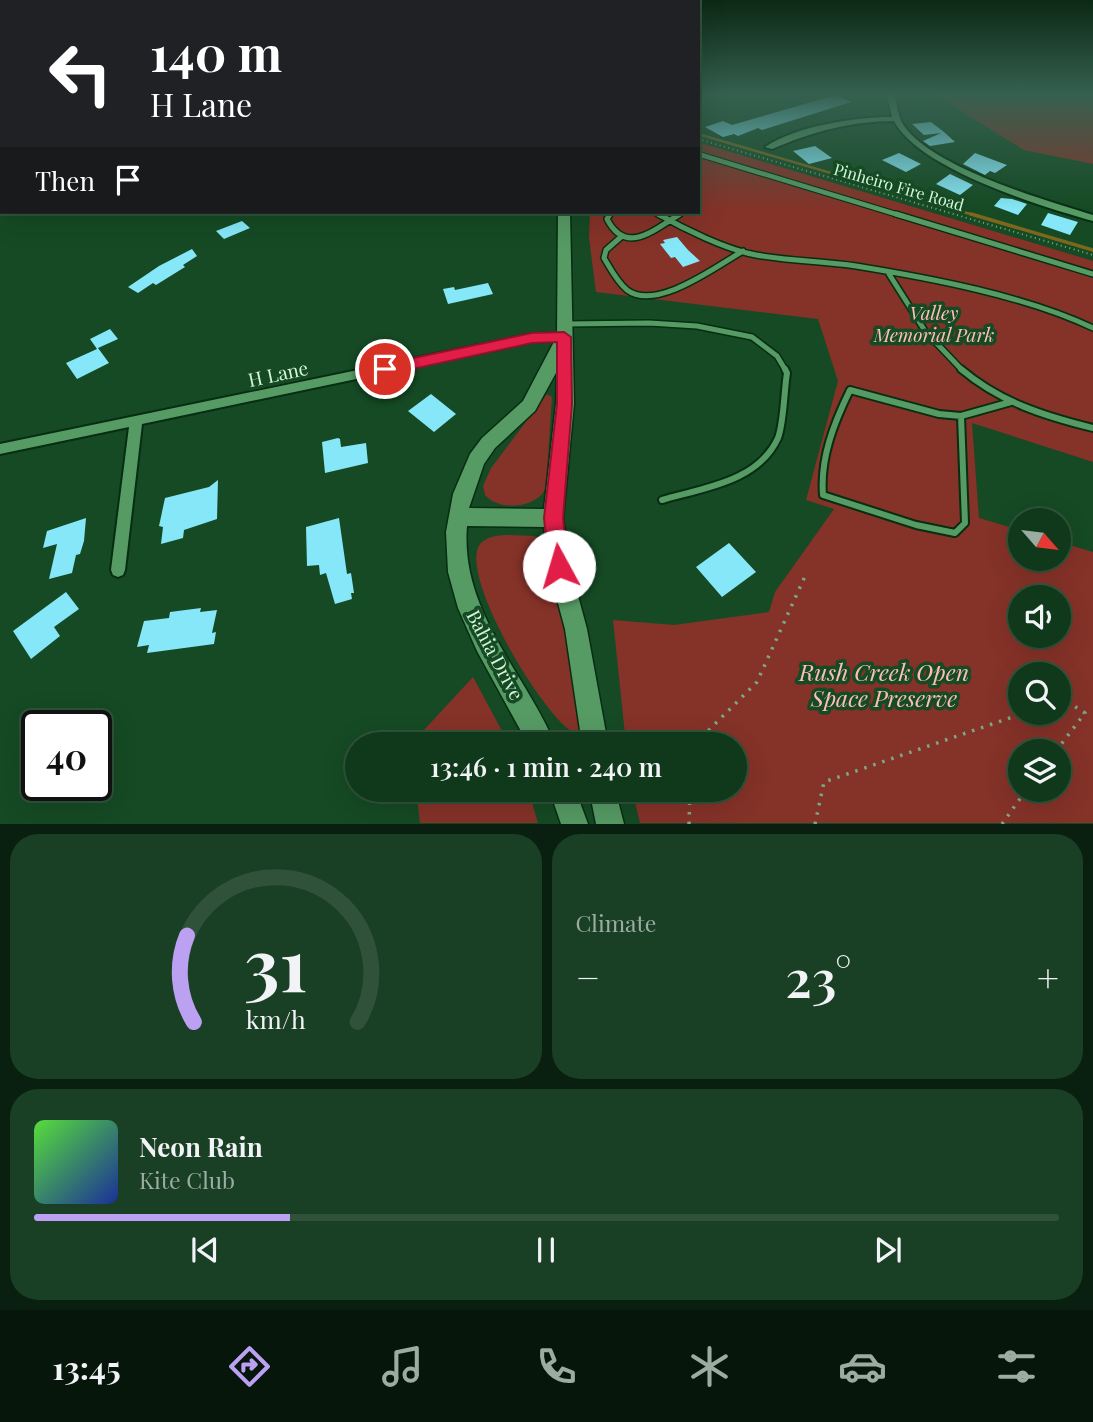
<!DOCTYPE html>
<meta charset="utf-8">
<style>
body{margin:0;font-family:"Playfair Display",serif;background:#193f24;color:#f1f3f6;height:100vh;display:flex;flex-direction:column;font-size:26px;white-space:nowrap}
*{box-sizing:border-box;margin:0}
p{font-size:23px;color:#9caca3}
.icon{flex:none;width:38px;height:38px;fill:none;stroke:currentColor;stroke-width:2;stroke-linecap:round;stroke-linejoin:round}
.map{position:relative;height:824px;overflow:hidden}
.side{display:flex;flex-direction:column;gap:10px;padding:10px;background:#091f0f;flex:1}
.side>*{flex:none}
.hud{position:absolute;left:0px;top:0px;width:700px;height:214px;box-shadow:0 7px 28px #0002,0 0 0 2px #30523a;background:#202124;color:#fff;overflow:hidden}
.needle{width:46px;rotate:118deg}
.buttons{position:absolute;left:1008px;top:508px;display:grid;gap:14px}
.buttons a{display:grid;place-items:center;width:63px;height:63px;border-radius:50%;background:#10381b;box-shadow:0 7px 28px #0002,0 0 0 2px #30523a;font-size:35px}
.speed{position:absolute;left:21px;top:710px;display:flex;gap:14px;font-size:35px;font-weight:700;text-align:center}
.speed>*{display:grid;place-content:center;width:91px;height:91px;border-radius:50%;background:#10381b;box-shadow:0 7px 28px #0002,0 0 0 2px #30523a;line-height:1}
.speed .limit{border:4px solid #111;border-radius:10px;background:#fff;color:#111}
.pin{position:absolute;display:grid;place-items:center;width:60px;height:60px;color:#fff;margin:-30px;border:4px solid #fff;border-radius:50%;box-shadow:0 2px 7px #0007}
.me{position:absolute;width:77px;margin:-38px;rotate:354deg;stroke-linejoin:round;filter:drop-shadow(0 0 5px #0008)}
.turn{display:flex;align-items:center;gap:24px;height:147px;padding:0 35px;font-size:32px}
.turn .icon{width:91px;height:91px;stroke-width:2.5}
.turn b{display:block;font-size:49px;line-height:60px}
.then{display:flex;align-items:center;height:66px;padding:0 35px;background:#0003;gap:14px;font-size:26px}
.big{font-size:52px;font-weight:600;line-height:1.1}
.side .card{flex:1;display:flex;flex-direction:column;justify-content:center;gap:10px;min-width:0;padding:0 24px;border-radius:28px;background:#193f24}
.side .dial{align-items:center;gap:0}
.dial svg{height:182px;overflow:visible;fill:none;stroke:#30523a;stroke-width:7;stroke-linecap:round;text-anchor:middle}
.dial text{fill:#f1f3f6;stroke:none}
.song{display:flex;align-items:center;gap:21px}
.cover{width:84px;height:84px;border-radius:10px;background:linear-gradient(135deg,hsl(110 70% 55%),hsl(230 70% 35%))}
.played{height:7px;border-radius:4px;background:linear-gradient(90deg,#bca0f2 25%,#30523a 25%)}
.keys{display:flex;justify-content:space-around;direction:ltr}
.heat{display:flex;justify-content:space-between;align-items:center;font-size:38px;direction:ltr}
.side .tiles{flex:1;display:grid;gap:10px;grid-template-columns:1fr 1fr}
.card:last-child{grid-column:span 2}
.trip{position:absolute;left:345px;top:732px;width:402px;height:70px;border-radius:35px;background:#10381b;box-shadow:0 7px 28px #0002,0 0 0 2px #30523a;font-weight:600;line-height:70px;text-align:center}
.menu{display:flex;height:112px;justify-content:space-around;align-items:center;background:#06160b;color:#9caca3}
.menu .icon{width:49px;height:49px}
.menu .on{color:#bca0f2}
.menu b{font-size:32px;color:#f1f3f6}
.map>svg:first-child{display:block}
.green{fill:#853228;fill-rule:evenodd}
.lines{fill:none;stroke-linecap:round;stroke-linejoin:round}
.stream-far1{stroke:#7e661c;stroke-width:2.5}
.stream{stroke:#7e661c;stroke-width:3.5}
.building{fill:#86e7f8}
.lane-far2-casing{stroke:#072d13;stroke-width:7}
.lane-far1-casing{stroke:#072d13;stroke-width:8}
.lane-casing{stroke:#072d13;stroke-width:10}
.street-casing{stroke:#072d13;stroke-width:4}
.secondary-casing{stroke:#072d13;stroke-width:3}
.path-far1{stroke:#7da886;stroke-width:2;stroke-dasharray:1 3.5;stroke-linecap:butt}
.path{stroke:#7da886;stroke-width:3.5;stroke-dasharray:2.5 7;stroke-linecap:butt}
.lane-far2{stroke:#569a64;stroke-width:4.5}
.lane-far1{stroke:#569a64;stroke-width:5}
.lane{stroke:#569a64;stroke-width:6}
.street{fill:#569a64;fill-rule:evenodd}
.secondary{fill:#569a64;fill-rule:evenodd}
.route{fill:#e11d48;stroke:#92132f;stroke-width:2}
.labels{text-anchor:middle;stroke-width:7;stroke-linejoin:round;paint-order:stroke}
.far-street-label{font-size:16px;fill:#d4f6d9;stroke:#154a24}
.park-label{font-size:19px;font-style:italic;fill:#fdbeb4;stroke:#154a24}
.street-label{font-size:19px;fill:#d4f6d9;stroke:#154a24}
.near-park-label{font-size:23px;font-style:italic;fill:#fdbeb4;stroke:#154a24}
</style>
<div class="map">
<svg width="1093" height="824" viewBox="0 0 1093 824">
<rect width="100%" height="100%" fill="#154a24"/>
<!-- green -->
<path class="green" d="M935,95H1093V164L1024,150Z
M698,142L1093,261V462L972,423L979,518L1020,530V558H1059V542L1093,552V823H640L632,789H735V744H626L613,620L674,625L769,612L775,592L834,509L806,500L838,381L818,319L596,292L589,238L590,212H698ZM1020,597H1059V635H1020ZM1020,674H1059V712H1020ZM1020,751H1059V789H1020Z
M547,394L552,397L546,487C539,508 499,512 485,495L483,486L491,468Z
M534,536L540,539L548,550L566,625L582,730L576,734C544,720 455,570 481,543C493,531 519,536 534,536Z
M473,677L509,744H411Z
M416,789H528L538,823H420Z"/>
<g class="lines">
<!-- stream-far1 -->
<path class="stream-far1" d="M698,134L977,216"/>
<!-- stream -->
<path class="stream" d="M971,214L1093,250"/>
</g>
<!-- building -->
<path class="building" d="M836,95L851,102L762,130L758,128L738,136L734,134L723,137L705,127L723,121L732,125Z
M931,122L944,132L955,142L930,146L923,141L941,133L924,135L912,124Z
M815,146L832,158L809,164L793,151Z
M899,153L921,164L906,172L882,160Z
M975,153L1007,165L995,173L990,171L985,175L963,164Z
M950,174L973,185L960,195L936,184Z
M1001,198L1012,199L1027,204L1018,215L994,206Z
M1048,213L1078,222L1070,235L1041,225Z
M242,221L250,228L224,239L216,231Z
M677,237L688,250L700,261L683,267L675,257L671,258L660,244L665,243L663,240Z
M192,249L197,256L183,265L185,267L156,285L153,283L138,293L128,287L159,266Z
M488,283L493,294L448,304L443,289L454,287L455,290Z
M110,329L118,339L98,348L109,363L77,379L66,363L97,349L90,339Z
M431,394L456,414L434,432L408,411Z
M338,438L340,439L341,447L366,443L368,463L325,473L322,442Z
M218,480L217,519L184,530L183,538L161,544L163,527L159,526L165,498L209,487Z
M86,518L84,541L80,554L76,555L72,573L49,579L57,544L43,548L47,531Z
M339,518L347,574L351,573L354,593H351L352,599L335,604L326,573L320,575L319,565L307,566L306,527Z
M729,543L756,572L722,597L696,567Z
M66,592L79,609L54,627L60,636L31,659L13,631Z
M201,608L200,612L217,610L212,633L216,632L214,644L147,653L149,645L137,647L144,621L169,618L170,612Z"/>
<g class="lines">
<defs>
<path id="lane-far2" d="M698,154L902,216
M654,212L661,216
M609,216L612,212
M677,216L683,212"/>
<path id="lane-far1" d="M610,214L607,219C626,256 654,230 680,214
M658,214C684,229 727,250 756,255C789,261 823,261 856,266C930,278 1026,296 1093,328
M896,214L1093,274
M622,236L606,250L604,258C610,268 617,282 627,290C656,312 717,266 743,251
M889,274L925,331L963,371
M566,324L649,323L697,326L752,337L777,356L786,371"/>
<path id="lane" d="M961,369C1000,402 1044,416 1093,428
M850,390L939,414L961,416L965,523L955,533L916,525L823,495C820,458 834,423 850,390Z
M961,416L1011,402
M662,500C703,488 758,482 778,438C784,422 784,391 787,373L785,369"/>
<path id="street" d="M887,95H895C897,105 898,117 904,126C934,168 1044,200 1093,215V221C1042,207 919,169 894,121C850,121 812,132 772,149L765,147C796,126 855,117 892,117Z
M564,333L570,337L568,340L532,342L142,424L125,570L123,575L118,577L113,575L111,570L129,427L0,454V444L532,334Z"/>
<path id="secondary" d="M558,212H570L574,404L563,518L570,566L587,629L608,744H582L565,629L548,566L544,527L467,526C460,611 524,671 555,744H528L477,651L458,608L448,572L446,532L453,494L470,454L482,438L523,401L557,336ZM557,371L556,404L544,509L469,508L484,464L495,448L535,411Z
M549,789H575L588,824H561Z
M589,789H615L624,824H596Z"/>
</defs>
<!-- lane-far2 casing -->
<use href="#lane-far2" class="lane-far2-casing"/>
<!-- lane-far1 casing -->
<use href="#lane-far1" class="lane-far1-casing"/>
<!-- lane casing -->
<use href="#lane" class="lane-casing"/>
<!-- street casing -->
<use href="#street" class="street-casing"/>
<!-- secondary casing -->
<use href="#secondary" class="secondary-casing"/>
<!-- path-far1 -->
<path class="path-far1" d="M698,139L1093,255"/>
<!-- path -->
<path class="path" d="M695,744L757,682L806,574
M1056,751L1085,713L1063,699L1059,701
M689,824L690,789
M815,824L824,782L1027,712
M1002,824L1027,789"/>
<!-- lane-far2 -->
<use href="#lane-far2" class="lane-far2"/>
<!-- lane-far1 -->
<use href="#lane-far1" class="lane-far1"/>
<!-- lane -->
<use href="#lane" class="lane"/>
<!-- street -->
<use href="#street" class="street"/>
<!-- secondary -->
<use href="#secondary" class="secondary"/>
</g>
<!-- sky -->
<linearGradient id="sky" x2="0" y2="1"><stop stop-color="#0c2914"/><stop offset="0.45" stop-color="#356050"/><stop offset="1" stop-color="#356050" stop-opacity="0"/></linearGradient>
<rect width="1093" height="210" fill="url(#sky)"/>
<!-- route -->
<path class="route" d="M564,332L571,337L572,404L563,518L568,566L565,572L559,575L552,572L549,566L544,518L557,404V342L532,343L385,375L378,369L385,364L532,333Z"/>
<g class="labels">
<!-- far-street labels -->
<g class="far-street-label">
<text transform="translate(899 187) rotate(16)" y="6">Pinheiro Fire Road</text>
</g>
<!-- park labels -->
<g class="park-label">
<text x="934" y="320">Valley<tspan x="934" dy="22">Memorial Park</tspan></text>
</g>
<!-- street labels -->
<g class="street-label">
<text transform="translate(278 374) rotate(-12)" y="7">H Lane</text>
<text transform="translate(495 655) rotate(62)" y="7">Bahia Drive</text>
</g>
<!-- near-park labels -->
<g class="near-park-label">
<text x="884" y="681">Rush Creek Open<tspan x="884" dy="26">Space Preserve</tspan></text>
</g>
</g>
</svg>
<div class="buttons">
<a><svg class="needle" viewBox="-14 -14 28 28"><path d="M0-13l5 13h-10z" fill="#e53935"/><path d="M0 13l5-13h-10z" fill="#9caca3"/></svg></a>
<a><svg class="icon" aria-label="sound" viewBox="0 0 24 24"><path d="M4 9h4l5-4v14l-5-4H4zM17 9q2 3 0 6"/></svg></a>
<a><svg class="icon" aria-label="search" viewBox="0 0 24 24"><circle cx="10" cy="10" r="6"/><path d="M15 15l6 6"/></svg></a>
<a><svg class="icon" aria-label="layers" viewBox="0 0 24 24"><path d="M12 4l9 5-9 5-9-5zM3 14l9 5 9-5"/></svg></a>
</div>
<div class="speed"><div class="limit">40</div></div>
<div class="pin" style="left:385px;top:369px;background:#d93025"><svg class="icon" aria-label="arrive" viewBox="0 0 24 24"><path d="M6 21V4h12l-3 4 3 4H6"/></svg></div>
<svg class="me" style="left:559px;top:566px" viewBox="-20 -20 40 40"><circle r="19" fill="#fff"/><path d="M0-13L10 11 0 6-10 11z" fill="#e11d48"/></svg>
<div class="trip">13:46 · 1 min · 240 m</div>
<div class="hud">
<div class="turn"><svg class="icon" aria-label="left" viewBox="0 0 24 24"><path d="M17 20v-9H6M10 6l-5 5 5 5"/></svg><div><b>140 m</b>H Lane</div></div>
<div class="then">Then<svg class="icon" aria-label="arrive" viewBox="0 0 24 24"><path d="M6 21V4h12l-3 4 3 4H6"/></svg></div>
</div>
</div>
<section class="side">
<div class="tiles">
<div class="card dial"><svg viewBox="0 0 100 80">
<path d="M14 69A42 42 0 1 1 86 69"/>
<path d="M14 69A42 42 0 0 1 11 31" stroke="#bca0f2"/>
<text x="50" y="56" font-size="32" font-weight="700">31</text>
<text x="50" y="72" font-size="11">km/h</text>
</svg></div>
<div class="card"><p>Climate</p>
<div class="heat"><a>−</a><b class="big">23°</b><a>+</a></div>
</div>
<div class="card">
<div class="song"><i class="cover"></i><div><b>Neon Rain</b><p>Kite Club</p></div></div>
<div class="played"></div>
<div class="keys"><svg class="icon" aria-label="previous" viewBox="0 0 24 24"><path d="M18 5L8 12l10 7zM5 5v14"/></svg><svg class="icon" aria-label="pause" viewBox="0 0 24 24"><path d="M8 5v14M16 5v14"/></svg><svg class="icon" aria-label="next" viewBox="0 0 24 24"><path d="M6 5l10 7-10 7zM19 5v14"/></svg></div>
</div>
</div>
</section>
<nav class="menu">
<b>13:45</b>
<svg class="icon on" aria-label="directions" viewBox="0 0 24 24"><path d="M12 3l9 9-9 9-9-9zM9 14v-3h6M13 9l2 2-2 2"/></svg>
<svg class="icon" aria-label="music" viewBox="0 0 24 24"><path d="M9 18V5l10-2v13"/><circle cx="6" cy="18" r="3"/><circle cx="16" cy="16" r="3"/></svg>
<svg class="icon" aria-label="phone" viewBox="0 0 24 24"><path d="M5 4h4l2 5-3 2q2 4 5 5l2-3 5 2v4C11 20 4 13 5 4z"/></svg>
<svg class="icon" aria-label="climate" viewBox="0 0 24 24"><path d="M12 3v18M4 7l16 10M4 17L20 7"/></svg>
<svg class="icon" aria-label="car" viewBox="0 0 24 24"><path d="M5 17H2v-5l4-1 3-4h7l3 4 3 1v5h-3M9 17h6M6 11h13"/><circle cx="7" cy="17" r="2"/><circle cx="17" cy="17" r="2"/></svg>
<svg class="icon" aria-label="filters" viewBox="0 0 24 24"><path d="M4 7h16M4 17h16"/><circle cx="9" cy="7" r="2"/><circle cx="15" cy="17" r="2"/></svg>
</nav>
